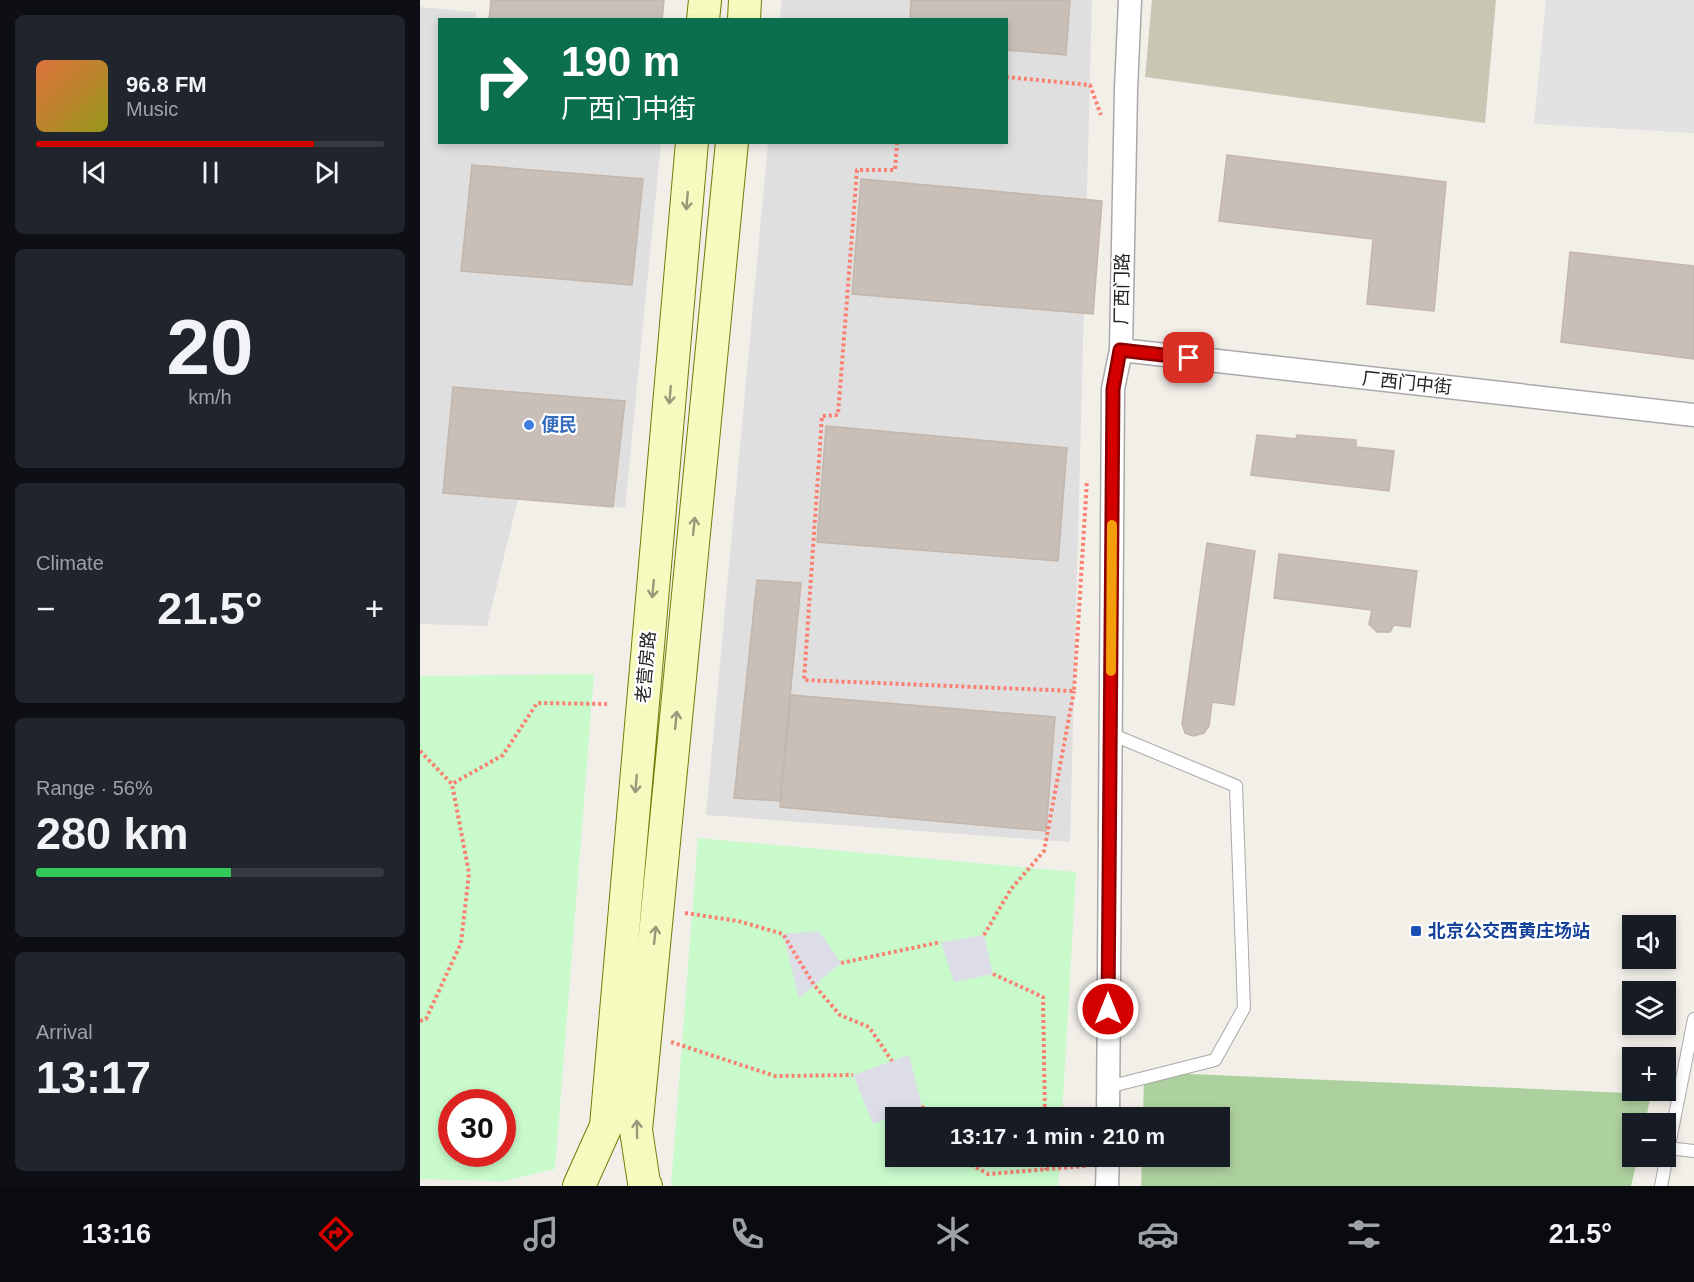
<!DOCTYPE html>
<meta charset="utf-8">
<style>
body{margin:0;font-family:Arial,"Noto Sans SC",sans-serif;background:#20242c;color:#f1f3f6;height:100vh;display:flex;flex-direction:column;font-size:22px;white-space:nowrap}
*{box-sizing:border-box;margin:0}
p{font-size:20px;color:#9ea1a6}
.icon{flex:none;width:33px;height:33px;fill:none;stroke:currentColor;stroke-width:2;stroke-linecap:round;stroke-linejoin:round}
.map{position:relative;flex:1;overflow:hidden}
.drawer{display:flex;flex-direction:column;gap:15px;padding:15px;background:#0d0f14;width:420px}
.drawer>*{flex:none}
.hud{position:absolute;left:18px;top:18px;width:570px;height:126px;border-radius:0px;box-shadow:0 3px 9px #0003;background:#0b6e4f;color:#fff;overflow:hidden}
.tools{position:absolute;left:1202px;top:915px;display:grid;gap:12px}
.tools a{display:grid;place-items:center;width:54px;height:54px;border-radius:0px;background:#171b24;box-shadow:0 3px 9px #0003;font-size:30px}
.speed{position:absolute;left:18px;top:1089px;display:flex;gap:12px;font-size:30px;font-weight:700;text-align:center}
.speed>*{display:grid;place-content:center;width:78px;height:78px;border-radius:50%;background:#171b24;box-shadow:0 3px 9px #0003;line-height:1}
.speed .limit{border:9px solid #d22;background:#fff;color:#111}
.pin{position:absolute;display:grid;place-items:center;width:51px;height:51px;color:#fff;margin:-26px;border-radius:12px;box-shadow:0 3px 9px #0006}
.me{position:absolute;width:66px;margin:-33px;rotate:0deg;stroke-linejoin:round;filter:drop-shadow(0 0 4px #0008)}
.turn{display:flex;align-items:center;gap:21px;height:126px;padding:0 24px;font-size:27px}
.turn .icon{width:78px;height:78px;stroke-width:2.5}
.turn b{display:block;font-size:42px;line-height:51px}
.big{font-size:45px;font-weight:600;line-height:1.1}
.drawer .tile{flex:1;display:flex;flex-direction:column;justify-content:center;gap:9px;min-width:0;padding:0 21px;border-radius:9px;background:#20242c}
.drawer .dial{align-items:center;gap:0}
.dial b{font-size:78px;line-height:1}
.song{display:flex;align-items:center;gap:18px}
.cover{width:72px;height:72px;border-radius:9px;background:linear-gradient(135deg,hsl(20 70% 55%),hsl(60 70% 35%))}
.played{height:6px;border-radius:3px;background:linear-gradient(90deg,#d40000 80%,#363941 80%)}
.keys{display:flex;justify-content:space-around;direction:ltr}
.heat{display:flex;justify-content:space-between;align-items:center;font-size:33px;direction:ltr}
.charge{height:9px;border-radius:4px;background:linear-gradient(90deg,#34c759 56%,#363941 0)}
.trip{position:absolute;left:465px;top:1107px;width:345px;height:60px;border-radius:0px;background:#171b24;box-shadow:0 3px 9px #0003;font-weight:600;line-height:60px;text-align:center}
.menu{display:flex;height:96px;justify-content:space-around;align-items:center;background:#090b0e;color:#9ea1a6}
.menu .icon{width:42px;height:42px}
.menu .on{color:#d40000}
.menu b{font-size:27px;color:#f1f3f6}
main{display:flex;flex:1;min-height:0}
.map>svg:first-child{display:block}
.residential{fill:#e0dfdf}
.construction{fill:#c7c7b4}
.forest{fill:#add19e}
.park{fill:#c8facc;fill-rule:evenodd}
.parking{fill:#e2e2e2}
.plaza{fill:#dddde8}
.building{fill:#c7bfb8;stroke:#c4b6ab;stroke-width:1.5}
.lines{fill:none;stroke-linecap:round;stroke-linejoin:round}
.lane-casing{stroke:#a9a9a9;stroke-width:14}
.street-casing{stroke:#a9a9a9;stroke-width:25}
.secondary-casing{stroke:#707d05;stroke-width:34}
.path{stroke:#fa8072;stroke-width:4;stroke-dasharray:3 3;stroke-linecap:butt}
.lane{stroke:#fff;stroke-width:12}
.street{stroke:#fff;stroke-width:22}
.secondary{stroke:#f7fabf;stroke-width:32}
.oneway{stroke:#979978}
.route-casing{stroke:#8a0000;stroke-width:15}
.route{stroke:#d40000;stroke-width:10}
.slow{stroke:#f59e0b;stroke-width:10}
.shop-dot{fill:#3f7fe0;stroke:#fff;stroke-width:2}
.transit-dot{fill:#1a4fb4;stroke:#fff;stroke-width:2}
.labels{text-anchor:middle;stroke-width:4.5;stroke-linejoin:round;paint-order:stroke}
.street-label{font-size:18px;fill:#222;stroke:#fff}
.shop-label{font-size:18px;font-weight:bold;fill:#366cbe;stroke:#fff;text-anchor:start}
.transit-label{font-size:18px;font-weight:bold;fill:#164399;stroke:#fff;text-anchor:start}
</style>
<main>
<section class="drawer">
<div class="tile">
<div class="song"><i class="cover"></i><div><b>96.8 FM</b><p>Music</p></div></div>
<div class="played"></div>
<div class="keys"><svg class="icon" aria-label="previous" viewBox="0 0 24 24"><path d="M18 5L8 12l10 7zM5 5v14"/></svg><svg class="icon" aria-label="pause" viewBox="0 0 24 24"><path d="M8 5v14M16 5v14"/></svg><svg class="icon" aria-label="next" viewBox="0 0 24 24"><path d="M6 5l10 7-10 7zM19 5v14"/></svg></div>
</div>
<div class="tile dial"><b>20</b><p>km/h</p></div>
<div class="tile"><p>Climate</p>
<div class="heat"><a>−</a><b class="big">21.5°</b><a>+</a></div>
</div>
<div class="tile"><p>Range · 56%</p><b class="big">280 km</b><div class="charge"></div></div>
<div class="tile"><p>Arrival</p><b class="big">13:17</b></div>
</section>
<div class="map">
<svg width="1274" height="1186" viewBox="0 0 1274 1186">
<rect width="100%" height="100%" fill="#f2efe9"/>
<!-- residential -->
<path class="residential" d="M362,0H672L650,842L286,815L348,143L586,142V20L360,19Z
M0,7L56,12V19L20,20V142L241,143L205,508L99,495L67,626L0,624Z"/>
<!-- construction -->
<path class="construction" d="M732,0H1076L1065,123L725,77Z"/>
<!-- forest -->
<path class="forest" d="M724,1072L1231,1094L1225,1123L1212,1124V1156L1218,1157L1211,1186H721L722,1157L800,1156V1118L723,1117Z"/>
<!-- park -->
<path class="park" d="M174,674L135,1169L84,1181L0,1179V676ZM32,1102H82V1154H32Z
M278,838L656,872L642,1117L476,1118V1156L640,1157L638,1186H251Z"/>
<!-- parking -->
<path class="parking" d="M1126,0H1274V133L1114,124Z"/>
<!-- plaza -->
<path class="plaza" d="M399,931L421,963L379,998L363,934Z
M564,935L573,974L534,982L521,942Z
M489,1055L502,1106L453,1124L433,1075Z"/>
<!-- building -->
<path class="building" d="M71,0H244L242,20H69Z
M491,0H650L646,55L586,50V20H490Z
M807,155L1026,182L1014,311L947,304L953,239L799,221Z
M52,165L223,179L212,285L41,271Z
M441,179L682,201L673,314L432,294Z
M1150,252L1274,266V359L1141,342Z
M33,387L205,401L193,507L23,493Z
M406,426L647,448L638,561L397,542Z
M837,435L876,439L877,435L936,440V447L974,451L969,491L831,475Z
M787,543L835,551L814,705L792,702L789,726L784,733L773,736L765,733L762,724Z
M859,554L997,571L990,627L974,625L970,632H957L949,624L952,610L854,598Z
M337,580L381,583L360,801L314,798Z
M371,695L635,717L626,831L360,807Z"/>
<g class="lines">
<defs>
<path id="lane" d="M688,1087L795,1060L824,1008L816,786L691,734
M1248,1148L1274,1151
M1241,1186L1274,1019"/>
<path id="street" d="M701,350L1274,415
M688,1118L693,389L701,350L706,89L710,0
M687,1186L688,1156"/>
<path id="secondary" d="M283,20L285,0
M324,20L325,0
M159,1186L186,1126L272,142
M226,1186L224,1183L216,1130L312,142"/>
</defs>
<!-- lane casing -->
<use href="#lane" class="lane-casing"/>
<!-- street casing -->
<use href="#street" class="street-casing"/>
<!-- secondary casing -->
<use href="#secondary" class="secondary-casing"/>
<!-- path -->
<path class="path" d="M586,77L670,85L681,115
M477,142L475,170H437L418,415L402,416L384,680L654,691L667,480
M0,751L32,784L83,755L117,703L187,704
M265,913L318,921L363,934L394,985L420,1015L449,1027L472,1061
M564,935L591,889L624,851L654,691
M421,963L521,942
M573,974L623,997L625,1118
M0,1021L6,1019L41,943L49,873L32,784
M251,1042L355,1076L433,1075
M502,1106L508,1118
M535,1156L568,1174L665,1166
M626,1156V1170"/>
<!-- lane -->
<use href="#lane" class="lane"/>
<!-- street -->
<use href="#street" class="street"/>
<!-- secondary -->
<use href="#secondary" class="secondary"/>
</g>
<!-- one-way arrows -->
<defs><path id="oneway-shaft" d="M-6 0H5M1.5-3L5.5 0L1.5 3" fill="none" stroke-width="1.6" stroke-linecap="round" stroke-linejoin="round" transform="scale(1.5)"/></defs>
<g class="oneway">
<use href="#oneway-shaft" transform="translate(267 201) rotate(95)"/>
<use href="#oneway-shaft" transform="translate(250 395) rotate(95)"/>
<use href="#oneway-shaft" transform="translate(274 526) rotate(-84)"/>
<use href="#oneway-shaft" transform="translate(233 589) rotate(95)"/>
<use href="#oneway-shaft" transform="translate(256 720) rotate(-84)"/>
<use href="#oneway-shaft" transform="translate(216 784) rotate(95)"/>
<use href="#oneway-shaft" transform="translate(235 935) rotate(-84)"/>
<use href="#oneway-shaft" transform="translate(217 1129) rotate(-91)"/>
</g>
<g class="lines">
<defs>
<path id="route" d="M688,1009L693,389L700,350L769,358"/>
</defs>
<!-- route casing -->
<use href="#route" class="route-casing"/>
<!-- route -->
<use href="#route" class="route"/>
<!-- slow -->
<path class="slow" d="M691,671L692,525"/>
</g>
<!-- markers -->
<circle class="shop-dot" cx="109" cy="425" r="6"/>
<rect class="transit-dot" x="990" y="925" width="12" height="12" rx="3"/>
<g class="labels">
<!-- street labels -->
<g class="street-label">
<text transform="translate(702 289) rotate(-89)" y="6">厂西门路</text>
<text transform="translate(987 383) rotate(6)" y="6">厂西门中街</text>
<text transform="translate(226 667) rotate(-85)" y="6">老营房路</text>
</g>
<!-- shop labels -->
<g class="shop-label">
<text x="121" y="431">便民</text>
</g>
<!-- transit labels -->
<g class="transit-label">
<text x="1008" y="937">北京公交西黄庄场站</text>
</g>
</g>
</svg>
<div class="tools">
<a><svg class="icon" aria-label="sound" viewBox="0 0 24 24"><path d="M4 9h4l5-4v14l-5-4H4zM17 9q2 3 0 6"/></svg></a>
<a><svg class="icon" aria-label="layers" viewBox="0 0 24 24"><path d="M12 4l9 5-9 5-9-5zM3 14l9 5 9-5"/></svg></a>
<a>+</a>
<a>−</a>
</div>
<div class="speed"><div class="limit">30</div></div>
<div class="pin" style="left:769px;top:358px;background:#d93025"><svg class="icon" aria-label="arrive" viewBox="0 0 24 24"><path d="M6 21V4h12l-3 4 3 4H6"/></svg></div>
<svg class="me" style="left:688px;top:1009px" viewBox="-20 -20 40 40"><circle r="17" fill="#d40000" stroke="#fff" stroke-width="3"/><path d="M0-11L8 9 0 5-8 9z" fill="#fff"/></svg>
<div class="trip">13:17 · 1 min · 210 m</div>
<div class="hud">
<div class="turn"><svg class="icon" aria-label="right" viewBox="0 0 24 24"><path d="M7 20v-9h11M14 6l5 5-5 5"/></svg><div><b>190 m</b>厂西门中街</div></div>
</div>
</div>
</main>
<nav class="menu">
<b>13:16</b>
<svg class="icon on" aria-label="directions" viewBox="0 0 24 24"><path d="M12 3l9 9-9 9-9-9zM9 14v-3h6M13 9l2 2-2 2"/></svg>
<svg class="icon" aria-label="music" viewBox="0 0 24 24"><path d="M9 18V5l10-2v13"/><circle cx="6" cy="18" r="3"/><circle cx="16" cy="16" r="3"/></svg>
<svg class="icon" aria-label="phone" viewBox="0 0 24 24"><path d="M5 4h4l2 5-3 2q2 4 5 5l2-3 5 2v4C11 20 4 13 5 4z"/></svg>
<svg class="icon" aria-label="climate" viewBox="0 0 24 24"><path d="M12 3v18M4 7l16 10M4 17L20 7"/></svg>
<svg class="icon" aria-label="car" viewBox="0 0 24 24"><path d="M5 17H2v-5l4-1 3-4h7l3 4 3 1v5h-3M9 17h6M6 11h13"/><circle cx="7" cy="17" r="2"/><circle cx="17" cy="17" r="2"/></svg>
<svg class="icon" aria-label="filters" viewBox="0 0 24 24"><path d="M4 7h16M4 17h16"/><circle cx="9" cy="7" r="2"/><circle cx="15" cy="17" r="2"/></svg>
<b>21.5°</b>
</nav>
